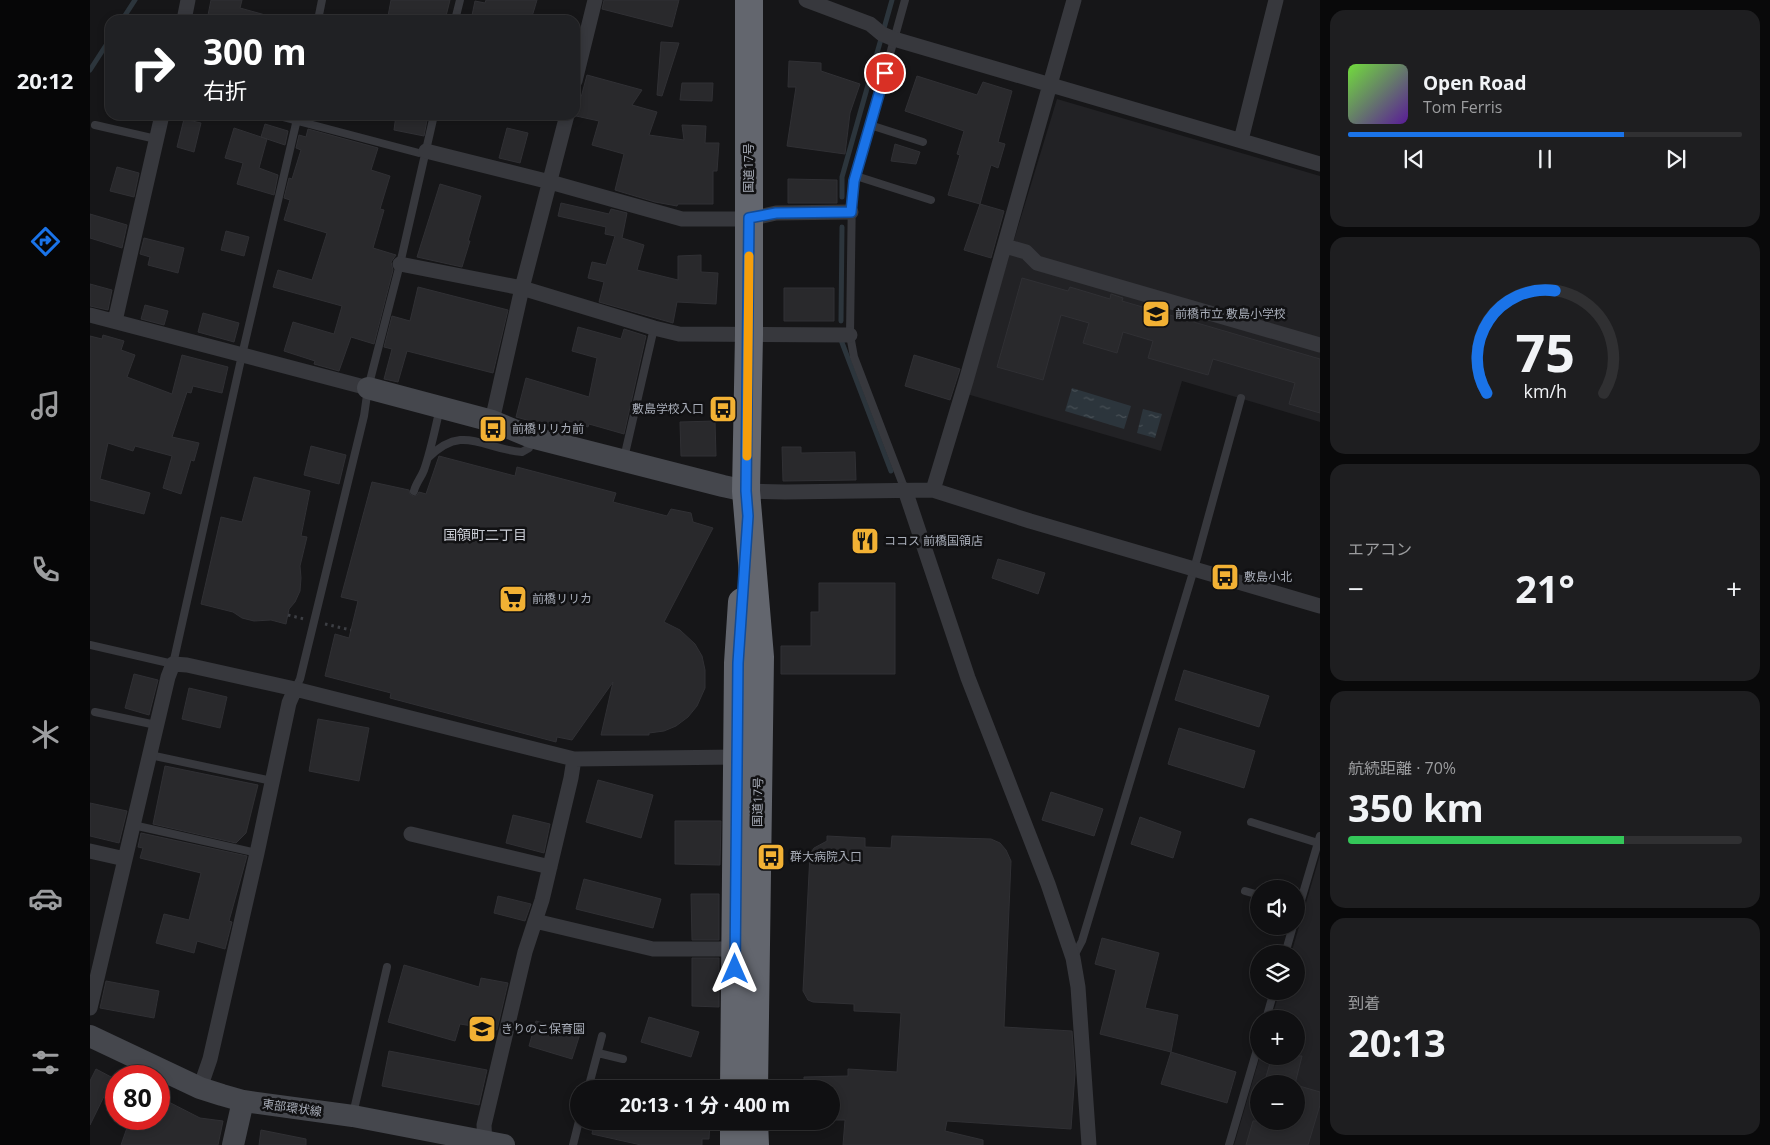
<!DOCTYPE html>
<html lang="ja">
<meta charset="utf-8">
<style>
body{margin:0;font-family:"Open Sans","Noto Sans JP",sans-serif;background:#1e1e20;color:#f1f3f6;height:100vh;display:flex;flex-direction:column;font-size:19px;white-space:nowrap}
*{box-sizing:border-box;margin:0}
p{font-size:16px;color:#9c9d9f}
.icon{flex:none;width:28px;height:28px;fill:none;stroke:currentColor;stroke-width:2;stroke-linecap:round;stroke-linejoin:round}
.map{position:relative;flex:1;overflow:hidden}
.drawer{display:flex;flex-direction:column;gap:10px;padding:10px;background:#09090a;width:450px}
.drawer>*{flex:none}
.top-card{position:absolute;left:15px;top:15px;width:475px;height:105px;border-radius:15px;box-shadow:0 2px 8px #0003,0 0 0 1px #303032;background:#202124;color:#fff;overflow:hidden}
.buttons{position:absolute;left:1160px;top:880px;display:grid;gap:10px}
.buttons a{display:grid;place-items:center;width:55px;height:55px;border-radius:50%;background:#101012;box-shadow:0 2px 8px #0003,0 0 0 1px #303032;font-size:25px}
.speed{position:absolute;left:15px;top:1065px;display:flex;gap:10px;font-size:25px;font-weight:700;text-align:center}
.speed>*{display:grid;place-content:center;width:65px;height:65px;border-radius:50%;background:#101012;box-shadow:0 2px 8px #0003,0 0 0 1px #303032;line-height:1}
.speed .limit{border:8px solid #d22;background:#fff;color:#111}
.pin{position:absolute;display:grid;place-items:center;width:42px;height:42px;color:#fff;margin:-21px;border:2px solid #fff;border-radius:50%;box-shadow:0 1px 5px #0007}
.me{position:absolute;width:55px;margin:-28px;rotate:0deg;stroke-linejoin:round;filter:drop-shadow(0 0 4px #0008)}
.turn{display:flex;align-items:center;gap:18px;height:105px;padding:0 15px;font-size:22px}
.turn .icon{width:65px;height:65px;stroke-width:2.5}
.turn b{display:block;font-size:35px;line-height:42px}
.big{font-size:38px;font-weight:700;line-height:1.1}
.drawer .tile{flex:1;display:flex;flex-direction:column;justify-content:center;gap:8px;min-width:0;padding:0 18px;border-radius:15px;background:#1e1e20}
.drawer .dial{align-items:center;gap:0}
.dial svg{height:130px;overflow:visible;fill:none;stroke:#303032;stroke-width:7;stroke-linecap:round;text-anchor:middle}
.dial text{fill:#f1f3f6;stroke:none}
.song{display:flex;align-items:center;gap:15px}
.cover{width:60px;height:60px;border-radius:8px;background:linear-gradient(135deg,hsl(100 70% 55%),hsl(270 70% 35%))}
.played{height:5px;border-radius:2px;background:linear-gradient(90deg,#1a73e8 70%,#303032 70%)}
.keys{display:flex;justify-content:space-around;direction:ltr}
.heat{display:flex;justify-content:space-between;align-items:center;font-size:28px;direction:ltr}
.charge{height:8px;border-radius:4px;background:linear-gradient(90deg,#34c759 70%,#303032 0)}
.trip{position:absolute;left:480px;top:1080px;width:270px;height:50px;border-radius:25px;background:#101012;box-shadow:0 2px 8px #0003,0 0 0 1px #303032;font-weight:700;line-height:50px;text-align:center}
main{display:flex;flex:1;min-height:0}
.dock{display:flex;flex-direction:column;width:90px;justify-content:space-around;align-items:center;background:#060607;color:#9c9d9f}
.dock .icon{width:35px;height:35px}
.dock .active{color:#1a73e8}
.dock b{font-size:22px;color:#f1f3f6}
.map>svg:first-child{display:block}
.built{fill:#222225;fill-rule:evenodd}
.water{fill:url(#water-ripples)}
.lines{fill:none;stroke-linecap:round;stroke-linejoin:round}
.stream{stroke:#2c353c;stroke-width:5}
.building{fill:#29292c;stroke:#303034}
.path{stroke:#3d3f44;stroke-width:3;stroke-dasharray:2.5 4;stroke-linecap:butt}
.lane{stroke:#37383d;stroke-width:8}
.street{stroke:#37383d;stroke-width:15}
.secondary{stroke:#45474d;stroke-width:22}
.highway{stroke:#63666e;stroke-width:28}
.route-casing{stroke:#114b97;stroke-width:12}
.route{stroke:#1a73e8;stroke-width:9}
.slow{stroke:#f59e0b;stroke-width:9}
.labels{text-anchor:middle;stroke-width:5;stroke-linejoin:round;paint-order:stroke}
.street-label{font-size:12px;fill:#a8adb8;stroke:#111113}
.poi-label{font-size:12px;fill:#a8adb8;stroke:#111113;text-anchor:start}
.neighbourhood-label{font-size:14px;fill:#c9ccd4;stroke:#111113}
</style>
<main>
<nav class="dock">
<b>20:12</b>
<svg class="icon active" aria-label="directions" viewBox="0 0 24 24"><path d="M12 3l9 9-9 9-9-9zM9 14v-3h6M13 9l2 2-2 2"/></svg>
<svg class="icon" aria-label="music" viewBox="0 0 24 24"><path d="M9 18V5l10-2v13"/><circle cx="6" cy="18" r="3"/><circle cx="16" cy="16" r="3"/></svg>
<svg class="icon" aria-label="phone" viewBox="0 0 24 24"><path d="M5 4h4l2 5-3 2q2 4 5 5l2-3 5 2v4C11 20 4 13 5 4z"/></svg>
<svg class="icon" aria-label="climate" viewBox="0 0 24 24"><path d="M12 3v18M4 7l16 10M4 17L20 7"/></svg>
<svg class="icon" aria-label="car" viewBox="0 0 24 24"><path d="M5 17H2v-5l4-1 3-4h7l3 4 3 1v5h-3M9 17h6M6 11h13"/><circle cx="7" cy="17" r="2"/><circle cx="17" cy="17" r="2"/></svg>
<svg class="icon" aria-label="filters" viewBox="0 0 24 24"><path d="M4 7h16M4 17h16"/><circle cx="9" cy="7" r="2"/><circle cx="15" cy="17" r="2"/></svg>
</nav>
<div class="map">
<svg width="1230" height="1145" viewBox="0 0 1230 1145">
<defs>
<pattern id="water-ripples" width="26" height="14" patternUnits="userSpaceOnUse" patternTransform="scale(1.25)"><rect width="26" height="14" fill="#2c353c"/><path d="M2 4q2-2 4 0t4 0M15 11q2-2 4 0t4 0" fill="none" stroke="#485056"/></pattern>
</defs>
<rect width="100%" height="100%" fill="#161618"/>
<!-- built -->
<path class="built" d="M967,99L1230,176V422L1092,381L1071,451L877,394Z
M1230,855V1145H1144L1170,1056H1206V1019H1181L1190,991H1206V954H1201ZM1169,1084H1206V1121H1169Z"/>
<!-- water -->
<path class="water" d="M982,388L1041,406L1034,429L975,411Z
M1053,409L1072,414L1065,438L1047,433Z"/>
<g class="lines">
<!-- stream -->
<path class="stream" d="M32,20L45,0
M0,70L20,39
M752,197V177L802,0
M751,321L752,227
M751,340L801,471"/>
</g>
<!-- building -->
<path class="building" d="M121,0H152L150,8L179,16L178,20H117Z
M301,0H360L355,20H316L298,16Z
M396,0H447L441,20H381L385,1L395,3Z
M514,0H589L582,27L512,9Z
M571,42L589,43L572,96L567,95Z
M699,61L731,63V71L770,84L760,113L755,154L697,146L706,87H698Z
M497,75L552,90L542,105L567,112L559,135L594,140L592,125L616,126L615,143H629L627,171H623V204H588L587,206L565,202L525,190L534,154L502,145L509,121L486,116Z
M827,76L887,95L893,82L922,91L908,142L915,144L908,168L901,165L890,204L858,195L870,155L867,154L874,131L815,111Z
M592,83H623L622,101L590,100Z
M306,115H338L334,136L304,130Z
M94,119L111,123L104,152L87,147Z
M175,124L198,131L195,145L171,137Z
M144,128L177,139L169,168L188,175L184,195L147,184L153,163L135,158Z
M417,128L438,133L430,163L409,158Z
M218,129L288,148L281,170L300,176L290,209L294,210L283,248L306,255L301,262L303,270L284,344L261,337L249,371L224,364L225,361L194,351L203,322L244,334L252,306L183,287L188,270L222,280L237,233L194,220L200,200L194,198L199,178L202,179L211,150L206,148L209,135L216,137Z
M805,144L830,152L826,164L801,161Z
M27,167L49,173L44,197L20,191Z
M698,179L747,180V203H698Z
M350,184L391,196L378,241H380L372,267L327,257Z
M471,203L519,214L521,209L537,213L532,238L554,245L547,270L588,280V256L611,255V272L628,273L626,304L587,302L583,323L509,302L514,282L498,278L502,262L516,265L525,236L515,234L516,227L468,216Z
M890,204L914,211L901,258L874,250Z
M0,214L37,225L32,248L0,238Z
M136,231L159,237L154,256L131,250Z
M54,238L94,248L88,273L58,265L60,257L50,254Z
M932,278L978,291L980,287L1020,299L1021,294L1033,298L1032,301L1230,359V413L1199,404L1205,383L1123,359L1118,375L1058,358L1063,341L1033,332L1027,353L993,343L999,323L971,315L953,380L907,367Z
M0,284L22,290L18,310L0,306Z
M328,287L418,310L403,373L317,351L308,382L294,379L302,349L294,347L302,316L320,321Z
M694,288H744V321H694Z
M55,305L78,311L74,325L51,319Z
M113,313L149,323L144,342L108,332Z
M488,327L531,339L534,329L556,336L534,434L499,424L498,427L475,420L473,430L426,417L436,378L499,397L507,358L482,351Z
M13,335L34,341L31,350L45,355L37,377L82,394L92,355L138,367L132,393L103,386L101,393L97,392L82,437L109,443L104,461L101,460L91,494L73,488L82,456L45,446L43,451L18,443L10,479L60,493L54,514L0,500V336L12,339Z
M824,355L870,369L860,400L815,386Z
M625,421L626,456H591L590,422Z
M221,446L256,455L249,484L214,475Z
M692,447H711V453L765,452L766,480L693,481Z
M349,456L425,476L427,467L526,493L523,502L577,516L581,509L601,513L603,522L623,528L574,622L590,630L605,644L612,656L615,670V688L607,706L598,717L586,726L574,731L559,733V735H511L523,682L482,740L467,737L466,742L300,698L301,693L235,676L245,634L259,638L268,601L251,597L282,482L319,490L320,494L323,496L327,495L329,492L336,494Z
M164,477L220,491L211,536L217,537L210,566L211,578L210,591L205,602L199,609L196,624L181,620L164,621L152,618L143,612L111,604L131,517L152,522Z
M908,559L955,573L948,594L902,578Z
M729,583H805V674H691V646H721V612H729Z
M1094,670L1179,696L1169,727L1085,700Z
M44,674L68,680L59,715L35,708Z
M99,688L137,697L130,728L92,719Z
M228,719L279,728L269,781L219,771Z
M1089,728L1165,751L1154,788L1078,764Z
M75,766L168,785L156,833L146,843L63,824Z
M508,780L563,795L551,838L496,822Z
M961,792L1013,809L1004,836L952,820Z
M0,803L37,811L29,843L0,836Z
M423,815L460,824L454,853L416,843Z
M1050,817L1091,832L1083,858L1041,844Z
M585,821H631L630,865L585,864Z
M51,833L157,856L139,921L142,922L135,949L107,941L104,953L66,943L74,914L99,920L111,873L50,858L53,848L48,847Z
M737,836L775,838V847L801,848L802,836L901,839L910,843L916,850L921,861L914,1027L982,1031L985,1073L981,1129L857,1121L855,1131L893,1140V1145H753L755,1120H741V1089H714V1077L758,1076V1069L807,1072L811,1013L764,1011V1004L723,1002L718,1000L713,991L720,854L724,848L737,841Z
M494,879L571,899L563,928L486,909Z
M601,894H629V940H602Z
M408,896L441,904L435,921L404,913Z
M1012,938L1069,953L1055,1008L1088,1015L1081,1052L1010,1034L1026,970L1005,964Z
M602,958H629V1007L602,1006Z
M314,965L389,987L391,978L418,983L407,1030L370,1024L365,1041L298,1022Z
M16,981L69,991L64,1018L10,1008Z
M559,1017L609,1032L601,1057L551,1042Z
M446,1021L490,1034L482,1059L439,1046Z
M299,1051L397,1070L389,1105L292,1086Z
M1081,1052L1146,1072L1137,1103L1071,1084Z
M1182,1056H1212L1205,1084H1174Z
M6,1069L23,1078L0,1125V1081Z
M1206,1085L1230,1092V1105L1218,1145H1156L1163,1121H1206Z
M69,1097L110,1118L133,1121L128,1145H31L40,1119H69Z
M504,1121H620L619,1139H612V1145H551L502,1134Z
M171,1130L216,1139V1145H169Z"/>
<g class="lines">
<!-- path -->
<path class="path" d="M198,615L214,619
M235,624L261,630"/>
<!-- lane -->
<path class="lane" d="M228,20L232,0
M365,20L370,0
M185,115L329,153L336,151
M5,125L66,139
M780,125L833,142
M766,176L841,200
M338,458C373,423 392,449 432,452L439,448L441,440
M534,458L564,328
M815,490L764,357L760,335L762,191L815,0
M324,491C326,483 331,478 334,470C341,450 345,429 350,408
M0,645L83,664L152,355L208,115
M205,689L210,679L274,416L278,388L310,264L344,115
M5,712L66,725
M60,755L182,781
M1161,822L1228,843
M43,825L167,853
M1155,891L1169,895
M1206,917L1230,836
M1195,954L1203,926
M983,958L992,941L1104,569L1151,398
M1176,1019L1184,991
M508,1053L533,1059
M498,1089L512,1036
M263,1114L297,967
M483,1145L489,1121
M1139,1145L1169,1043"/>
<!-- street -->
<path class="street" d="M716,0L780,24L792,34L804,39L1230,164
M94,20L98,0
M485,81L505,0
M1151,140L1186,0
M336,151L460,182L592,219H659L686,213L761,212
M915,246L936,252L947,263L1230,345
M310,264L432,288L564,328L589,334L760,335
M0,315L278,388
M25,321L72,115
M402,421L432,288L477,115
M815,490L878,678L958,884L983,958L988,987L999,1145
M843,490L876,381L984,0
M656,491L695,492L843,490L940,521L1230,606
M321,834L460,867
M0,851L35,859
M445,921L563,949H645
M0,1008L78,677L83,664L97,665L205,689L484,759L647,757
M110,1088L120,1059L167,853L199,703L205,689
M395,1145L394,1125L435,952L452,900L481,778L484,759"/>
<!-- secondary -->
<path class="secondary" d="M278,388L402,421L441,437L633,486L656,491
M0,1036L110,1088L132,1095L153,1101L263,1116L414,1145
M143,1145L153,1101"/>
<!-- highway -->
<path class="highway" d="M659,0V335L656,491L670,657L664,1089
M644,1089L648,663L652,602
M664,1121L665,1145
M644,1145V1121"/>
</g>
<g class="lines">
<defs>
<path id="route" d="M645,969L648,663L658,516L656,491L659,218L686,213L761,212L764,181L795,73"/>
</defs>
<!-- route casing -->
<use href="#route" class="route-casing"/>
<!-- route -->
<use href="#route" class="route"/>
<!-- slow -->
<path class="slow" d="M657,456L659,256"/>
</g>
<!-- icons -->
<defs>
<symbol id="school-square" viewBox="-11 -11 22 22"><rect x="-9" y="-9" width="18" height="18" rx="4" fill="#f2b134" stroke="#111113"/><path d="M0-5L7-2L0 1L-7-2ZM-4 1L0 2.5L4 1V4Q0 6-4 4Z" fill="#111"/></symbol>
<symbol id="bus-square" viewBox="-11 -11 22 22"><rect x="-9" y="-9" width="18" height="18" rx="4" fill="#f2b134" stroke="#111113"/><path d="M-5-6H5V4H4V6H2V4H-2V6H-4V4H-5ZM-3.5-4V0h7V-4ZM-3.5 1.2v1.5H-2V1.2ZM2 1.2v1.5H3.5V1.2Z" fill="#111"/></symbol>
<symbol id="restaurant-square" viewBox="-11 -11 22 22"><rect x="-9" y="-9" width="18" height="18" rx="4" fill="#f2b134" stroke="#111113"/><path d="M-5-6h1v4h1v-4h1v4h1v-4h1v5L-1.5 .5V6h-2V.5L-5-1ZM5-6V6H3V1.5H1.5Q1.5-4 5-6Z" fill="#111"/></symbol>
<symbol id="supermarket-square" viewBox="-11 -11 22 22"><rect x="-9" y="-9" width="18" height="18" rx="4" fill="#f2b134" stroke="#111113"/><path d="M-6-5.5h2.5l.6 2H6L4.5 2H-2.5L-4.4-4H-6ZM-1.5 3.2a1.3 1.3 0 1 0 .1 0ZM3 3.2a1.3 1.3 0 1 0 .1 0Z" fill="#111"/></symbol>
</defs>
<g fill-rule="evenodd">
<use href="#school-square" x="1050" y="298" width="32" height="32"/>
<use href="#bus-square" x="617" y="393" width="32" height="32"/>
<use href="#bus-square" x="387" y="413" width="32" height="32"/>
<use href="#restaurant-square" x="759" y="525" width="32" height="32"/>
<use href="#bus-square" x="1119" y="561" width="32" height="32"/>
<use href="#supermarket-square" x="407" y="583" width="32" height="32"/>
<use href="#bus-square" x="665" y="841" width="32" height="32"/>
<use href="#school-square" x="376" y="1013" width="32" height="32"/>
</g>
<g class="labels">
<!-- street labels -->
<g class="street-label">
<text transform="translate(659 168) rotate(-90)" y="4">国道17号</text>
<text transform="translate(668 802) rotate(-89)" y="4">国道17号</text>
<text transform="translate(202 1108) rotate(8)" y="4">東部環状線</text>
</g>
<!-- poi labels -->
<g class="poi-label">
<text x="1085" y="318">前橋市立 敷島小学校</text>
<text x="614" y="413" text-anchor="end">敷島学校入口</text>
<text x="422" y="433">前橋リリカ前</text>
<text x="794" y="545">ココス 前橋国領店</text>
<text x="1154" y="581">敷島小北</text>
<text x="442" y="603">前橋リリカ</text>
<text x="700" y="861">群大病院入口</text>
<text x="411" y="1033">きりのこ保育園</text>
</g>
<!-- neighbourhood labels -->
<g class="neighbourhood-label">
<text x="395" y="540">国領町二丁目</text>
</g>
</g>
</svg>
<div class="buttons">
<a><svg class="icon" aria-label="sound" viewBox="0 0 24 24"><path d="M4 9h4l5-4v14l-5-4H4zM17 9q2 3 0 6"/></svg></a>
<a><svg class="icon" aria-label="layers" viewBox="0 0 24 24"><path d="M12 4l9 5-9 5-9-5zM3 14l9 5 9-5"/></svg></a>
<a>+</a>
<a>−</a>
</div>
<div class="speed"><div class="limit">80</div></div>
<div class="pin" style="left:795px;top:73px;background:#d93025"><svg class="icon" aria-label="arrive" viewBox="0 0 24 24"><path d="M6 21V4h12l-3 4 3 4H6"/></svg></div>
<svg class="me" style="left:645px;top:969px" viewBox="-20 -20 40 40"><path d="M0-17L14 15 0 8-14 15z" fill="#1a73e8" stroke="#fff" stroke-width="4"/></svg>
<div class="trip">20:13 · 1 分 · 400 m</div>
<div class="top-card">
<div class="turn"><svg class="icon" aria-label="right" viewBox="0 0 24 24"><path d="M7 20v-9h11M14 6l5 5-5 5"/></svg><div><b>300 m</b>右折</div></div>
</div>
</div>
<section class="drawer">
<div class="tile">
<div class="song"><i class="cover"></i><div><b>Open Road</b><p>Tom Ferris</p></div></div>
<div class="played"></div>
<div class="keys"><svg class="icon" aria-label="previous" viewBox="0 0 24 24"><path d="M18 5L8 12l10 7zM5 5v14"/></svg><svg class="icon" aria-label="pause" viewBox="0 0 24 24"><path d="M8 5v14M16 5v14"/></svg><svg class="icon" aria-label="next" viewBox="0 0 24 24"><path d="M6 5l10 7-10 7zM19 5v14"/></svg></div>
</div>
<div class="tile dial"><svg viewBox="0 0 100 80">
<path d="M14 69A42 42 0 1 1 86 69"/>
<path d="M14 69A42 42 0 0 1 56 6" stroke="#1a73e8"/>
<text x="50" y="56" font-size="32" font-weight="700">75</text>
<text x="50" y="72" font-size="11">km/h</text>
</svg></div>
<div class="tile"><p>エアコン</p>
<div class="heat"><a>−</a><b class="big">21°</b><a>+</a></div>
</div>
<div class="tile"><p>航続距離 · 70%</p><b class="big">350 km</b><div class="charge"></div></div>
<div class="tile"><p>到着</p><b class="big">20:13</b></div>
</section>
</main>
